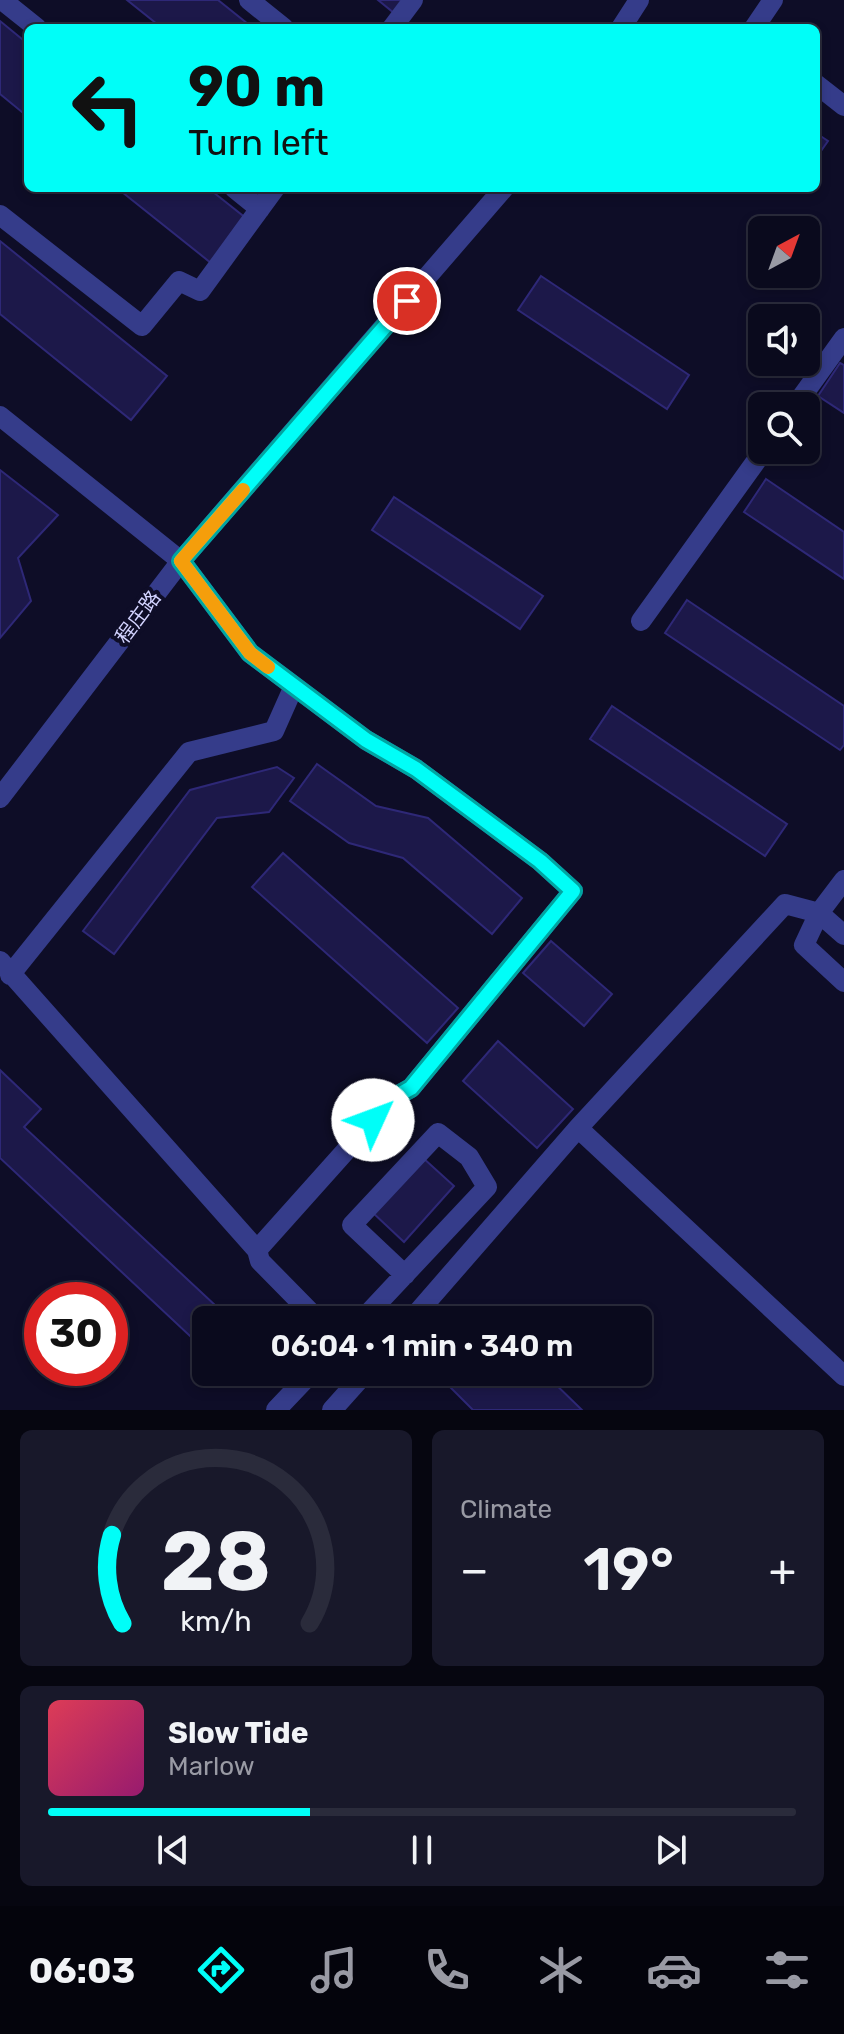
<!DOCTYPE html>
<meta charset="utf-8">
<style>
body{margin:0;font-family:Rubik,"Noto Sans SC",sans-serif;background:#18182a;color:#f1f3f6;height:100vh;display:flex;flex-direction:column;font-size:30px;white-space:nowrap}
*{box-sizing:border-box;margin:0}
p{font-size:26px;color:#999aa4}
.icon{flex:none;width:44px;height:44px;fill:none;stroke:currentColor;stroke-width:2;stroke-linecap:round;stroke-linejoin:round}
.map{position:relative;height:1410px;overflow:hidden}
.sheet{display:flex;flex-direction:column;gap:20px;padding:20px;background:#060610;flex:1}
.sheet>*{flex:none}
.banner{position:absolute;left:24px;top:24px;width:796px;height:168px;border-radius:12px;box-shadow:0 4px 12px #0003,0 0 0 2px #2a2b3b;background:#00fef8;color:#111;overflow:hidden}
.needle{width:52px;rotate:41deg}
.buttons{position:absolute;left:748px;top:216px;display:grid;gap:16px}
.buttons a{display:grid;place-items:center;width:72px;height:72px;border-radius:12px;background:#0a0a1d;box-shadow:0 4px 12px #0003,0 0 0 2px #2a2b3b;font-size:40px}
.speed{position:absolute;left:24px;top:1282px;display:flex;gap:16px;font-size:40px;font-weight:700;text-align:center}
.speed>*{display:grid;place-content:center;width:104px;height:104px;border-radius:50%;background:#0a0a1d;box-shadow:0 4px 12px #0003,0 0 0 2px #2a2b3b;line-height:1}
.speed .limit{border:12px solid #d22;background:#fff;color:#111}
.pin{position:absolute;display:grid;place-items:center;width:68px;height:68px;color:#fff;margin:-34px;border:4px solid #fff;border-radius:50%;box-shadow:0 2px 8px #0007}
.me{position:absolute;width:88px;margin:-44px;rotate:47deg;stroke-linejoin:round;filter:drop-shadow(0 0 6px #0008)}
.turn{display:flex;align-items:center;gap:28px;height:168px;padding:0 32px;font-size:36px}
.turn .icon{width:104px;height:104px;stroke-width:2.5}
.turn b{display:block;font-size:56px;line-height:68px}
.big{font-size:60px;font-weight:600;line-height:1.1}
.sheet .tile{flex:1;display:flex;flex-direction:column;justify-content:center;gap:12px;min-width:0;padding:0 28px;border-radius:12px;background:#18182a}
.sheet .dial{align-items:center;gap:0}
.dial svg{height:208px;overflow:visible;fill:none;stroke:#2a2b3b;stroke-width:7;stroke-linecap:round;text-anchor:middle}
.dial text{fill:#f1f3f6;stroke:none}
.song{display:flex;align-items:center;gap:24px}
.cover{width:96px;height:96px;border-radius:12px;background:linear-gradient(135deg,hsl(350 70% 55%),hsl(320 70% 35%))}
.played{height:8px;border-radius:4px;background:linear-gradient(90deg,#00fef8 35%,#2a2b3b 35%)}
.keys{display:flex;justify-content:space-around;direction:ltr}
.heat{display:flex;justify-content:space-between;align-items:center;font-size:44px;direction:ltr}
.sheet .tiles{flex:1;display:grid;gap:20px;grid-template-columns:1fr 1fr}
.tile:last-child{grid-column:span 2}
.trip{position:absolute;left:192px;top:1306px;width:460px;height:80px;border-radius:12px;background:#0a0a1d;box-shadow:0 4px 12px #0003,0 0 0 2px #2a2b3b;font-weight:600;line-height:80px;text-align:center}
.dock{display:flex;height:128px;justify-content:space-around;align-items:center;background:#04040c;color:#999aa4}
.dock .icon{width:56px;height:56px}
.dock .current{color:#00fef8}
.dock b{font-size:36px;color:#f1f3f6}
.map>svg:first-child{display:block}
.building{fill:#1c1849;stroke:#2e2877;stroke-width:2}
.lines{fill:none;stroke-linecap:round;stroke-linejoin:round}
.street{stroke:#353c8a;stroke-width:20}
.route-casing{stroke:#00a5a1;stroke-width:20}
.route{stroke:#00fef8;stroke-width:14}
.slow{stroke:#f59e0b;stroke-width:14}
.labels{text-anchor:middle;stroke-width:8;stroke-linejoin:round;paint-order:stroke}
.street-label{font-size:20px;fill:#d3d4ff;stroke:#0e0d27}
</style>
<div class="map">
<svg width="844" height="1410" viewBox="0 0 844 1410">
<rect width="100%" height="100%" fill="#0e0d27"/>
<!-- building -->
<path class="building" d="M127,0H218L253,28H162Z
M378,0H404L394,13Z
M0,21L28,44V117L0,94Z
M816,133L828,141L816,158Z
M117,188H208L247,219L211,263Z
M0,241L167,376L131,420L0,314Z
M541,276L689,375L667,409L518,310Z
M840,363L844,365V413L818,396Z
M0,470L58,515L18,558L31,601L0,638Z
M766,479L844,532V579L744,512Z
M394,497L543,596L520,629L372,530Z
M687,600L844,706V745L840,750L665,633Z
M612,706L787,824L765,856L590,739Z
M317,764L376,806L428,818L522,898L492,934L403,858L349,843L290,801Z
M277,767L294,778L269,812L217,818L114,954L83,931L190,790Z
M283,853L458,1008L427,1043L252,887Z
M551,941L612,994L584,1026L523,973Z
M498,1041L573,1109L537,1148L463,1081Z
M0,1070L41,1109L24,1127L231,1320H206V1351L0,1158Z
M422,1157L454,1186L404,1242L372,1212Z
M229,1372H256L243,1385Z
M464,1372H543L582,1410H473L450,1387Z"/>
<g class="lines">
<!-- street -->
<path class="street" d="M2,0L37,28
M249,0L284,28
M392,28L413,0
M621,28L639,0
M754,28L773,0
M816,84L844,106
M234,188L260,209
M0,215L142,326L179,281L200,291L275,188
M795,406L844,338
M0,416L181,561L250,653L366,740L416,769L540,861L573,891L411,1088L393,1098L257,1250
M641,621L764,450
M0,798L181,561L504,188
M844,880L819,913L844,935
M0,961L257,1250L260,1261L318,1320
M10,975L189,752L274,731L294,686
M844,982L804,945L819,913L785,904L578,1128L844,1376
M362,1320L487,1187L469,1157L438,1133L352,1225L405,1275
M411,1320L578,1128
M276,1410L312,1372
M332,1410L366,1372"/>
</g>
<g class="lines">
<defs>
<path id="route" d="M373,1120L393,1098L411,1088L573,891L540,861L416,769L366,740L250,653L181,561L407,301"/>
</defs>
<!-- route casing -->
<use href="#route" class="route-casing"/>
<!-- route -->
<use href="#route" class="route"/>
<!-- slow -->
<path class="slow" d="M243,490L181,561L250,653L268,667"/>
</g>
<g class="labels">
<!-- street labels -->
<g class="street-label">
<text transform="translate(138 617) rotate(-53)" y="7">程庄路</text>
</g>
</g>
</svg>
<div class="buttons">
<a><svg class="needle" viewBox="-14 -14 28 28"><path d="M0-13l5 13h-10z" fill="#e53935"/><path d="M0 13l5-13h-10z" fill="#999aa4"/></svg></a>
<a><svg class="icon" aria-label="sound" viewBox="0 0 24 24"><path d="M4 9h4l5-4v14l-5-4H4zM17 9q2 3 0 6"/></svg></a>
<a><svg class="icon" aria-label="search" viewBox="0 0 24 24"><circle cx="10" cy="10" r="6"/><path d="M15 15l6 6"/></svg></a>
</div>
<div class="speed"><div class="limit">30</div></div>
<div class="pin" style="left:407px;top:301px;background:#d93025"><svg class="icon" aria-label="arrive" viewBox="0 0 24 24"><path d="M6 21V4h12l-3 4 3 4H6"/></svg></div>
<svg class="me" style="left:373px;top:1120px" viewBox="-20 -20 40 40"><circle r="19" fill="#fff"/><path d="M0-13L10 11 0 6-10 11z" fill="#00fef8"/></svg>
<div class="trip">06:04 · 1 min · 340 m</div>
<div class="banner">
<div class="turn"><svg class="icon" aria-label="left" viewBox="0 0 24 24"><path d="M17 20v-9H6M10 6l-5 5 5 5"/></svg><div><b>90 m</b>Turn left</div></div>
</div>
</div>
<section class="sheet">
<div class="tiles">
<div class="tile dial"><svg viewBox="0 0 100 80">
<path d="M14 69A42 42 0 1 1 86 69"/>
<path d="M14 69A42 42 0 0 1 10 35" stroke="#00fef8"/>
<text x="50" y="56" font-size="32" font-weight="700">28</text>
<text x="50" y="72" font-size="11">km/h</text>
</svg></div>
<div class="tile"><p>Climate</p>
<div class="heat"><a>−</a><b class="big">19°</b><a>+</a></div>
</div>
<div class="tile">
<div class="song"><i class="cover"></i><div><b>Slow Tide</b><p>Marlow</p></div></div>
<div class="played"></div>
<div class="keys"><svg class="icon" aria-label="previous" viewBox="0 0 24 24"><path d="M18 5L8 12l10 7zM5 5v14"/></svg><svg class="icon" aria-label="pause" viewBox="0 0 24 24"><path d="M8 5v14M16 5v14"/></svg><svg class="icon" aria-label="next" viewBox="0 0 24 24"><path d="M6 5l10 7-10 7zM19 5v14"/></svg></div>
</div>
</div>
</section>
<nav class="dock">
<b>06:03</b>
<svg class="icon current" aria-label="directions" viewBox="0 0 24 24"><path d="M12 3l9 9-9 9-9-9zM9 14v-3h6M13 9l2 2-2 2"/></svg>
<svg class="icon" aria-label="music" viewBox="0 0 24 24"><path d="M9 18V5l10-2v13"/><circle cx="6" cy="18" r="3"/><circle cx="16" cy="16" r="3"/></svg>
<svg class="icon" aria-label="phone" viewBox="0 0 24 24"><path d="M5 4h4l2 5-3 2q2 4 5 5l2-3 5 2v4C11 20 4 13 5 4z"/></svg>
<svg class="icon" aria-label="climate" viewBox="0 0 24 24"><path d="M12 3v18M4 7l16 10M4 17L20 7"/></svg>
<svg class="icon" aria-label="car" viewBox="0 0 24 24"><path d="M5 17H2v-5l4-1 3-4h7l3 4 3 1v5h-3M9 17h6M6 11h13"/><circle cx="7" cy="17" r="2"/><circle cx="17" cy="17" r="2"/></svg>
<svg class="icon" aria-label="filters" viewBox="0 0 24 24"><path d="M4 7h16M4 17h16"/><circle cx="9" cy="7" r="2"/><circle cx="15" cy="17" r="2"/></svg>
</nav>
